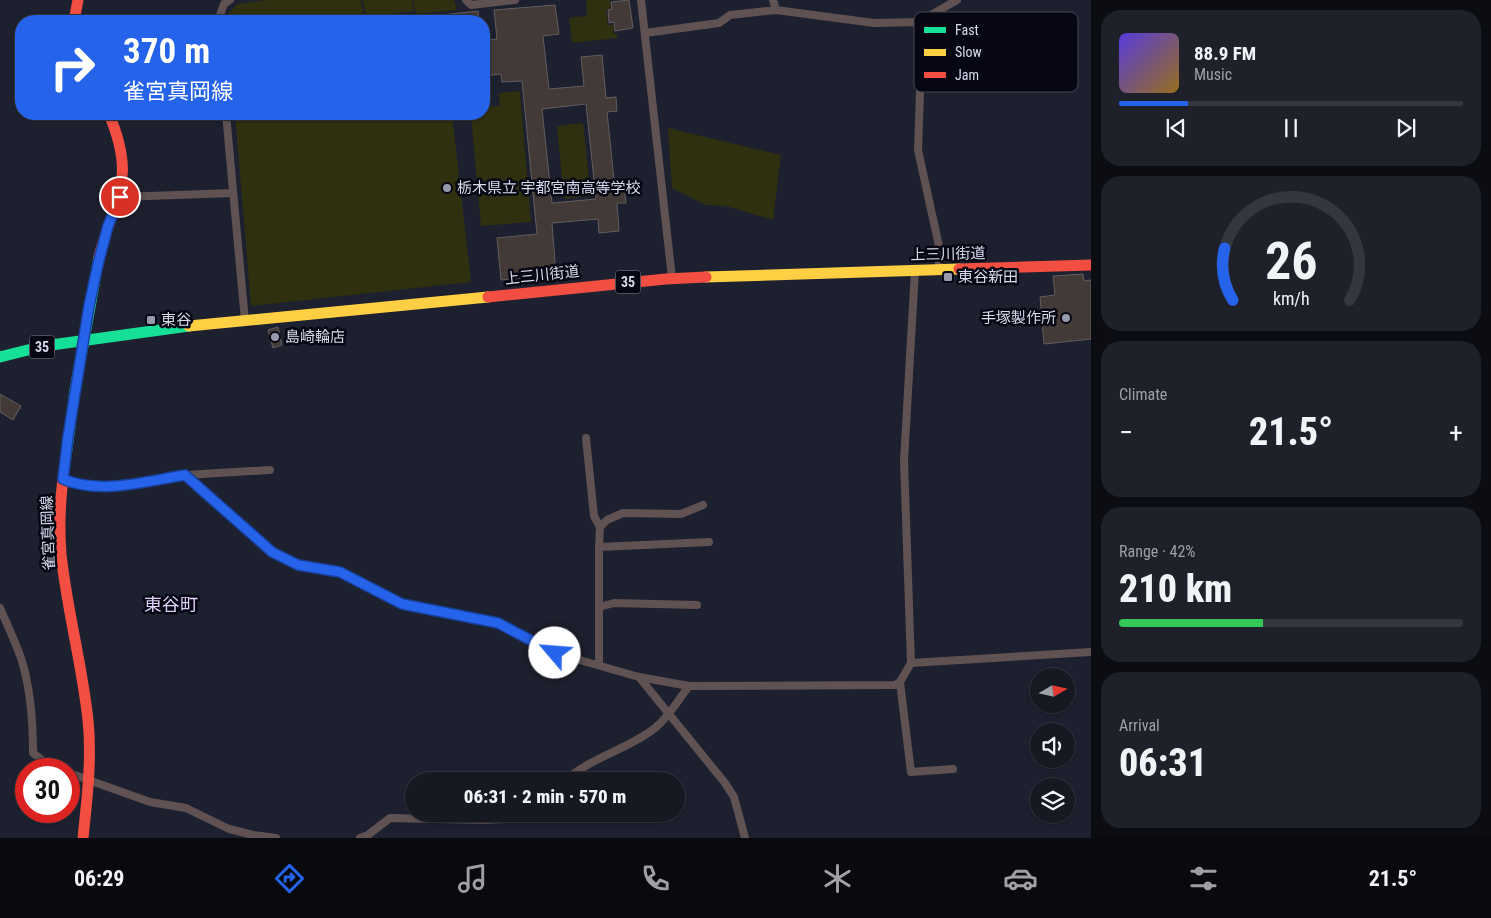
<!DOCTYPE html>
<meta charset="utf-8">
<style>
body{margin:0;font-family:"Roboto Condensed","Noto Sans JP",sans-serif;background:#1f212a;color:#f1f3f6;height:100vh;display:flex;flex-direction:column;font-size:19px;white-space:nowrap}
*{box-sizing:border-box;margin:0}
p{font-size:16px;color:#9ea0a5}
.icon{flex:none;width:28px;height:28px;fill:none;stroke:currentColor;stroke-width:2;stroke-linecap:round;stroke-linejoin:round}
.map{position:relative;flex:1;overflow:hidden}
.details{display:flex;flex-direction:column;gap:10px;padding:10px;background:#0c0d13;width:400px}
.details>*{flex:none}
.banner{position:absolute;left:15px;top:15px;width:475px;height:105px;border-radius:20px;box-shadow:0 1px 4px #0004,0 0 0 1px #353740;background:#2563eb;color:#fff;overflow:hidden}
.needle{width:32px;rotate:81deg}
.controls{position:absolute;left:1030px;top:668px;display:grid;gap:10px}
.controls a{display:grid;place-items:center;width:45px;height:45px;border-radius:50%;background:#161822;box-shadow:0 1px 4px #0004,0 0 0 1px #353740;font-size:25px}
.speed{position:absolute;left:15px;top:758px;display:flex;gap:10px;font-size:25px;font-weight:700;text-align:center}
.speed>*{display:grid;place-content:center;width:65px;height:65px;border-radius:50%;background:#161822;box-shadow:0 1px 4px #0004,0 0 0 1px #353740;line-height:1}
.speed .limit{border:8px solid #d22;background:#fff;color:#111}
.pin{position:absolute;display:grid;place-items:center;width:42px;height:42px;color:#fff;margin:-21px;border:2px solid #fff;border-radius:50%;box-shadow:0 1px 5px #0007}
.me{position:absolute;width:55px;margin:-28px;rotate:297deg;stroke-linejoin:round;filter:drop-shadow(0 0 4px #0008)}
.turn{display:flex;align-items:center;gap:18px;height:105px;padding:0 25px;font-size:22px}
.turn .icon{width:65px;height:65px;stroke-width:2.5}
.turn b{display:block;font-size:35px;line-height:42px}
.big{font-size:38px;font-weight:800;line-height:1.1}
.details .widget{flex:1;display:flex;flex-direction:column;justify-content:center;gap:8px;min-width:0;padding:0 18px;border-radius:20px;background:#1f212a}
.details .dial{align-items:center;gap:0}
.dial svg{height:130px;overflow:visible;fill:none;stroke:#353740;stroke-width:7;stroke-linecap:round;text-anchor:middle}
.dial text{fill:#f1f3f6;stroke:none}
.song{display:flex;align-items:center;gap:15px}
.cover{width:60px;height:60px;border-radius:8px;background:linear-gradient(135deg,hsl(250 70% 55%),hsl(40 70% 35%))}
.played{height:5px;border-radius:2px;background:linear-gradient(90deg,#2563eb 20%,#353740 20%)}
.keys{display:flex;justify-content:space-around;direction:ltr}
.heat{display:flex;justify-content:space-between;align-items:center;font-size:28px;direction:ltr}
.charge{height:8px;border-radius:4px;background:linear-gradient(90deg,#34c759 42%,#353740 0)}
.trip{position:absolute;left:405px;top:772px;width:280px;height:50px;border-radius:25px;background:#161822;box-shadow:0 1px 4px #0004,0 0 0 1px #353740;font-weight:800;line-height:50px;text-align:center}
.tabs{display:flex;height:80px;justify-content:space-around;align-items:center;background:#090a0e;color:#9ea0a5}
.tabs .icon{width:35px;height:35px}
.tabs .on{color:#2563eb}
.tabs b{font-size:22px;color:#f1f3f6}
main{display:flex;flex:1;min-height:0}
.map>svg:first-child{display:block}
.green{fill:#2e300f}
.building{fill:#433a38;stroke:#625d60;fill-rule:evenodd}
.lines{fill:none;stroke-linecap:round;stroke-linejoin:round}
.street{stroke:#605153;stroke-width:8}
.fast{stroke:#16e098;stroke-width:11}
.slow{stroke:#ffcf43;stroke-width:11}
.jam{stroke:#f24e42;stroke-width:11}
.route-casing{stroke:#184099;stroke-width:12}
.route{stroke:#2563eb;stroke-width:9}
.poi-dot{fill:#969aaa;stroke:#060712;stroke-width:2}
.labels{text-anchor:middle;stroke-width:5;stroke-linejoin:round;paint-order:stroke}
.shield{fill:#060712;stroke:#989bab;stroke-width:1}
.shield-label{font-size:14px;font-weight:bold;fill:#d7dbec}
.poi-label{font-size:15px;fill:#d7dbec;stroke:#060712;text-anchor:start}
.street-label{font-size:15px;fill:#d7dbec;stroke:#060712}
.quarter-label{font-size:18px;fill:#dfd3fe;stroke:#060712}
.key{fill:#060712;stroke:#454753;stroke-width:1}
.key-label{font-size:14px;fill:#d7dbec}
</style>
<main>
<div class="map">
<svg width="1091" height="838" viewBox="0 0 1091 838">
<rect width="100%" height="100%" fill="#1d202e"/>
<!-- green -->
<path class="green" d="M266,0H361L364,19H368L369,21H228L229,12L238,4Z
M363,0H412L414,11L366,17Z
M413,0H454L457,10L416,14Z
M586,0H610L611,9L606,10L608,25H613L614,34H617V38L572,43L569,18L587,16Z
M520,91L531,222L481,226L471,114H484V107L500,106L499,93Z
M235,114H452L471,282L251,306Z
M583,123L591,196L564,199L557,126Z
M668,128L781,155L773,220L726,206L706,205L672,188Z"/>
<!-- building -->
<path class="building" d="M629,0L633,28L615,31L614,22L609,23L608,10L612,9L611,2Z
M555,5L559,34L543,36L549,89L584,86L581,57L602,55L606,98L616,97L617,111L607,112L615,189L624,188L626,203H617L619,231L599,233L598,219L552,223L556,275L501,280L497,238L537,234L522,81L502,82L501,74L485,76L484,40L497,39L494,10ZM586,104L596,199L552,203L542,109Z
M478,11L479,21H433L432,16Z
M1083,274L1084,281L1091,280V339L1044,344L1040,297L1055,295L1053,276Z
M278,327L282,345L273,348L268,330Z
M0,394L21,406L13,420L0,412Z"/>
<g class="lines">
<!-- street -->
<path class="street" d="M466,0L471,5L515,0
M641,0L672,278
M773,0L776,10
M218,21L224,4L230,0
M919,22L922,36L918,150L939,246V269
M645,33L719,23L730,15L776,10L874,23L919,22L957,0
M226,114L245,321
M120,197L233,193
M586,438L594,516L600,527
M185,475L270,470
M63,479C100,495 146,481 185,475L272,552L298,565L340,571L402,605L498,623L555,653L639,677L689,686L895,685L900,682L911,663L904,461L915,270
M599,547L600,527L607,520L623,513L681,514L703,505
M599,607L614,603L697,605
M0,608C7,624 15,641 21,658C31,689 33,720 33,753L51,767L58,769
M911,663L1091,652
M599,665V547L709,542
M639,677L725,783L734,797L745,838
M900,682L911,772L953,769
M69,773L150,802L186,808L229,829L253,835L276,838
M565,781C591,757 627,750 655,728C669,717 678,700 689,686
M360,838L368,835L390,818L483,820L505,819L519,814"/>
<!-- fast -->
<path class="fast" d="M0,357L44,346L189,326
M63,478L75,390L99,257"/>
<!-- slow -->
<path class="slow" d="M706,277L959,269
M189,326L488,297"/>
<!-- jam -->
<path class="jam" d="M74,21L78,0
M99,257C115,195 137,181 109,114
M959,269L1091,265
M488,297L666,279L706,277
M63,478C60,503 59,529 61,554C67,610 82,664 88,720C92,759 87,799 83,838"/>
</g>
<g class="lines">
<defs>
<path id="route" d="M120,197L108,226L98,264L89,306L68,437L63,479C100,495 146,481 185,475L272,552L298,565L340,572L402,604L498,623L555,653"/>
</defs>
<!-- route casing -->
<use href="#route" class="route-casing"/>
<!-- route -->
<use href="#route" class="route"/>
</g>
<!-- markers -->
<g class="poi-dot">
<circle cx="447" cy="188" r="5"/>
<rect x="943" y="272" width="10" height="10" rx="2.5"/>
<circle cx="1066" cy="318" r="5"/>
<rect x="146" y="315" width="10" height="10" rx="2.5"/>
<circle cx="275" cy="337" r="5"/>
</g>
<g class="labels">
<!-- shield labels -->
<g class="shield">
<rect x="615.5" y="270.5" width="25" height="23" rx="4"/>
<rect x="29.5" y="335.5" width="25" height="23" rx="4"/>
</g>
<g class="shield-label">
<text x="628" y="287">35</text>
<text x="42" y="352">35</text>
</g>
<!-- poi labels -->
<g class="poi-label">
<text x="457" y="193">栃木県立 宇都宮南高等学校</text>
<text x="958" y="282">東谷新田</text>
<text x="1056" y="323" text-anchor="end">手塚製作所</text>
<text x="161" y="325">東谷</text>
<text x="285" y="342">島崎輪店</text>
</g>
<!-- street labels -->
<g class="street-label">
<text transform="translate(948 254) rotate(-1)" y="5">上三川街道</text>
<text transform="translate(542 275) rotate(-6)" y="5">上三川街道</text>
<text transform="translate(48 533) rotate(-92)" y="5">雀宮真岡線</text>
</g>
<!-- quarter labels -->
<g class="quarter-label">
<text x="171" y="611">東谷町</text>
</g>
</g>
<!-- legend -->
<rect x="914" y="12" width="164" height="80" rx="8" class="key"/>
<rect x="924" y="27" width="22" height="6" fill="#16e098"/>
<rect x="924" y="49" width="22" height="7" fill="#ffcf43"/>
<rect x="924" y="72" width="22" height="6" fill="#f24e42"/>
<g class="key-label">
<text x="955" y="35">Fast</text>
<text x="955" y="57">Slow</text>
<text x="955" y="80">Jam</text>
</g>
</svg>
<div class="controls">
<a><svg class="needle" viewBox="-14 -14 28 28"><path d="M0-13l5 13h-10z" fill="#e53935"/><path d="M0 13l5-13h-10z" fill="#9ea0a5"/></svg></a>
<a><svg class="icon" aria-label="sound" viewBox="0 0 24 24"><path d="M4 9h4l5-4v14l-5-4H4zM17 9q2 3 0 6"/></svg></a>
<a><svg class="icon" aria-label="layers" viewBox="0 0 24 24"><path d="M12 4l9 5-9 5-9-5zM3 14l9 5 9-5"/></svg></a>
</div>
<div class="speed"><div class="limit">30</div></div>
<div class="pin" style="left:120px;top:197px;background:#d93025"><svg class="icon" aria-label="arrive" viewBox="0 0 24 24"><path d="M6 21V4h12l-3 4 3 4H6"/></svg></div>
<svg class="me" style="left:555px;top:653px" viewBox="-20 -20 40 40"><circle r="19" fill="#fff"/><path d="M0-13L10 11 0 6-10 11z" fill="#2563eb"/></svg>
<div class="trip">06:31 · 2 min · 570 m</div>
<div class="banner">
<div class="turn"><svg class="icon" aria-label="right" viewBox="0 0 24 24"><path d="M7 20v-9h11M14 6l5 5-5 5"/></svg><div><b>370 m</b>雀宮真岡線</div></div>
</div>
</div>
<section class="details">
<div class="widget">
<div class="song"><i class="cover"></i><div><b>88.9 FM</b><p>Music</p></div></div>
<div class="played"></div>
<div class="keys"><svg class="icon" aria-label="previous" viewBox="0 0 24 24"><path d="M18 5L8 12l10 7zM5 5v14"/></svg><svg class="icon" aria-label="pause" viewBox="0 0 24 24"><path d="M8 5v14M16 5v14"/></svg><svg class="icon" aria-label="next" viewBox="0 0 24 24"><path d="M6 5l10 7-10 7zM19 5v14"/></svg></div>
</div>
<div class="widget dial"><svg viewBox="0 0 100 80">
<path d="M14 69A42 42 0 1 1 86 69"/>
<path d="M14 69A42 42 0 0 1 9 37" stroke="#2563eb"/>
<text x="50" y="56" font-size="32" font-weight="700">26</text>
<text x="50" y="72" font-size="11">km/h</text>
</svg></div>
<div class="widget"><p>Climate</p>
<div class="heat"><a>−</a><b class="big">21.5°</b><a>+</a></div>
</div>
<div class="widget"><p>Range · 42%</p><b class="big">210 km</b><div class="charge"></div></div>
<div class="widget"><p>Arrival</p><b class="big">06:31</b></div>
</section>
</main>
<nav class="tabs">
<b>06:29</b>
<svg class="icon on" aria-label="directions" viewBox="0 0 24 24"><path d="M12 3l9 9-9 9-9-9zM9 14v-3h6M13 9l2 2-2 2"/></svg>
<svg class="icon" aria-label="music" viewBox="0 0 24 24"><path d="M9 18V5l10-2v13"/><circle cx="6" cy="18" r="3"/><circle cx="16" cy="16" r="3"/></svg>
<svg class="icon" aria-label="phone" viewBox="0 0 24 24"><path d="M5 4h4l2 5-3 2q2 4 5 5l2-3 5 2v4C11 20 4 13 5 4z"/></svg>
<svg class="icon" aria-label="climate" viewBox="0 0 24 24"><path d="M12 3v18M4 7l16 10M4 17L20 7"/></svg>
<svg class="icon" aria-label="car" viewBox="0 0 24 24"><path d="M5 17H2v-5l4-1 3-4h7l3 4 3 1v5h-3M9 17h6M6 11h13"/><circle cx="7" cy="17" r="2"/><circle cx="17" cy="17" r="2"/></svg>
<svg class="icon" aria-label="filters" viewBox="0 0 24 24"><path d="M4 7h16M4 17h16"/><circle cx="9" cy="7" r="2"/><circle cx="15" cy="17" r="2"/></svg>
<b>21.5°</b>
</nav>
